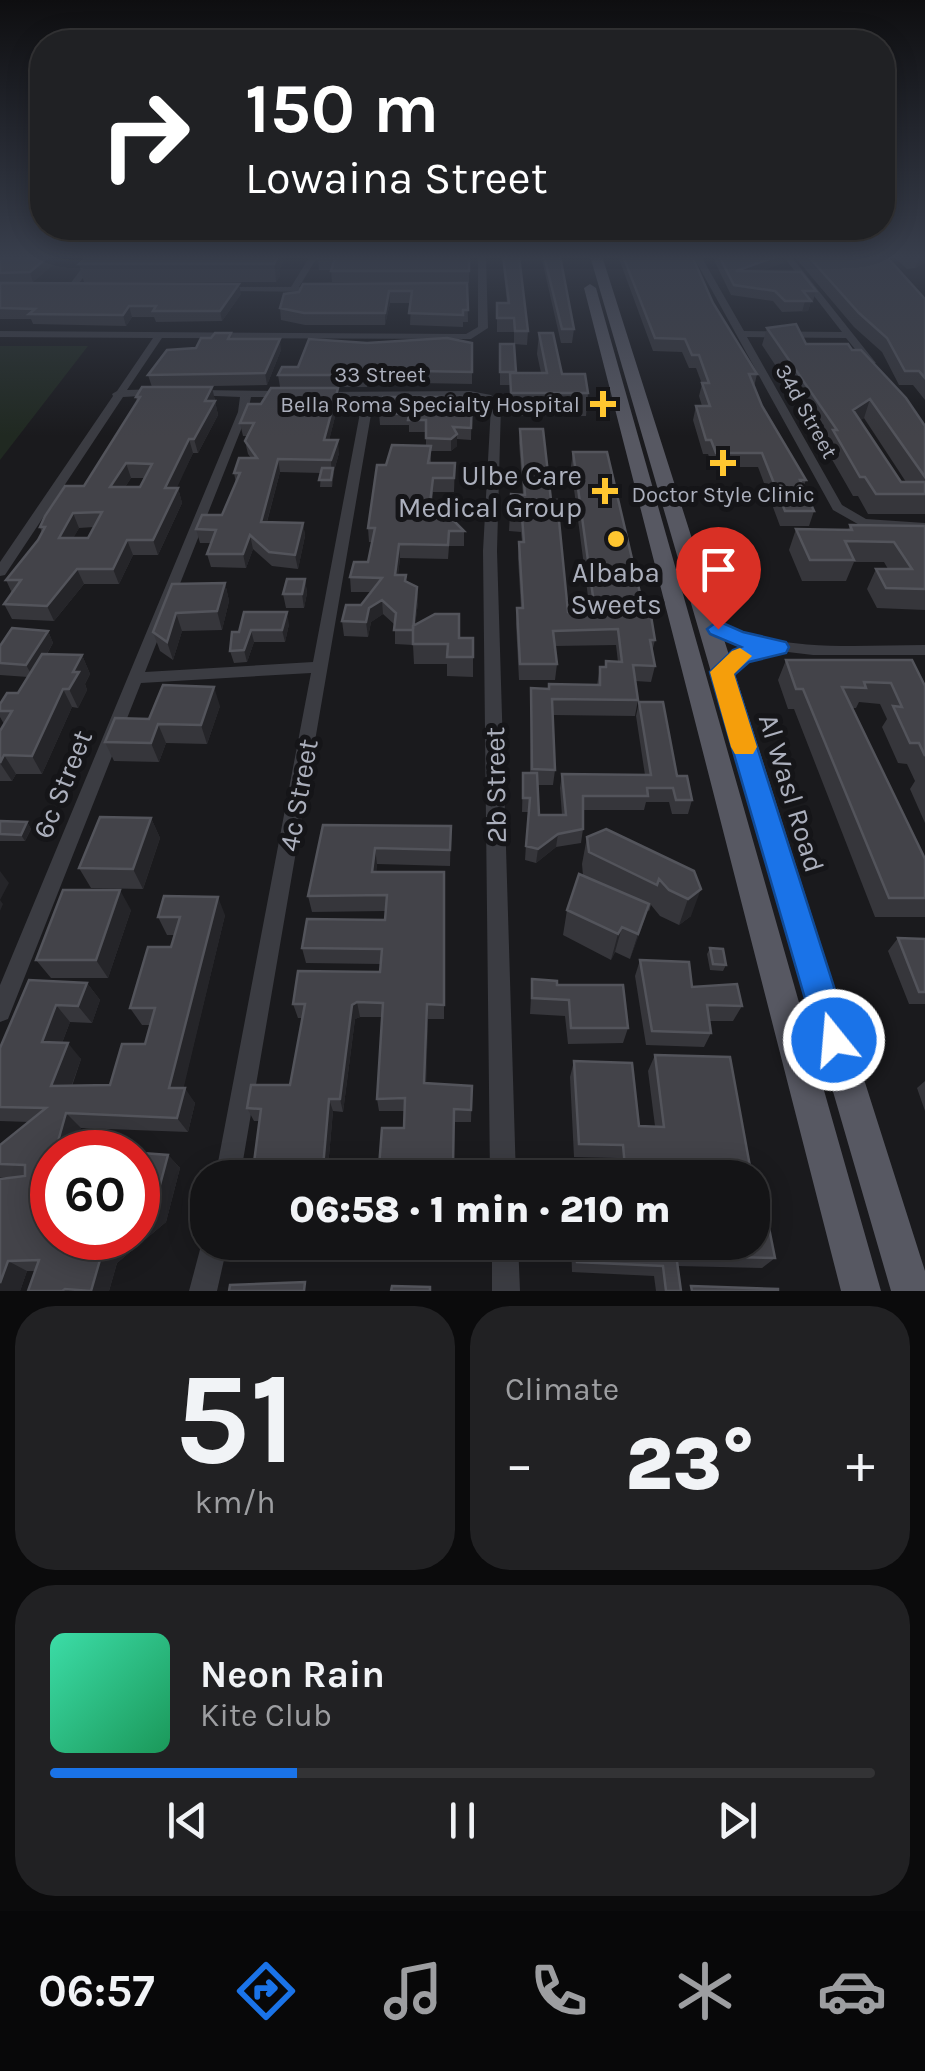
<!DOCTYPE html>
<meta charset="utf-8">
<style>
body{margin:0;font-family:Karla,sans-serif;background:#212123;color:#f1f3f6;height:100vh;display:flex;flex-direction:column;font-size:38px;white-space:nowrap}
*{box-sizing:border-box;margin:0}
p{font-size:32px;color:#9d9ea1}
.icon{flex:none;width:55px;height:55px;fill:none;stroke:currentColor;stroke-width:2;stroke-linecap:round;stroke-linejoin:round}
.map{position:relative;height:1291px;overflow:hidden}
.drawer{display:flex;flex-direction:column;gap:15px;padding:15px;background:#0b0b0c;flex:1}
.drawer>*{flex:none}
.hud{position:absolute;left:30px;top:30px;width:865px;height:210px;border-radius:40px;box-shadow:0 5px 25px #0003,0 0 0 2px #333335;background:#202124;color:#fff;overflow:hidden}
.speed{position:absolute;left:30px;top:1130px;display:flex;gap:20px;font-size:50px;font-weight:700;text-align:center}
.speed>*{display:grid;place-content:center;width:130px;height:130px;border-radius:50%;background:#141416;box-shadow:0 5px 25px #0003,0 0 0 2px #333335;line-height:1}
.speed .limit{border:15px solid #d22;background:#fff;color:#111}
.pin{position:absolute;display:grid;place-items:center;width:85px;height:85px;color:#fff;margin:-102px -42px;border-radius:50% 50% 50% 0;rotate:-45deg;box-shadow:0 0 10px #0007}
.pin .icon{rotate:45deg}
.me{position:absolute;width:110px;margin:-55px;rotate:343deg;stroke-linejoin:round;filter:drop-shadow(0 0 8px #0008)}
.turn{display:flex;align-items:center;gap:35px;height:210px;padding:0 50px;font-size:45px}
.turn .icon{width:130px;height:130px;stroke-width:2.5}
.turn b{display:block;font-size:70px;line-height:85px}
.big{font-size:75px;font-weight:800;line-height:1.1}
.drawer .widget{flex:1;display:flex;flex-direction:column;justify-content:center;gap:15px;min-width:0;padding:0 35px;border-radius:40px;background:#212123}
.drawer .dial{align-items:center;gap:0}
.dial b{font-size:130px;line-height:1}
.song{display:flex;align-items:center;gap:30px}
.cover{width:120px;height:120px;border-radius:15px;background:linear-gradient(135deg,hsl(160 70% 55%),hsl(150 70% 35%))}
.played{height:10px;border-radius:5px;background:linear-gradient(90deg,#1a73e8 30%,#333335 30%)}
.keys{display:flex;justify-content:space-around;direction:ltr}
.heat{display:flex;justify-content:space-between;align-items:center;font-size:55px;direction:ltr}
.drawer .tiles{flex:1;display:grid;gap:15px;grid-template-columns:1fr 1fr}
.widget:last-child{grid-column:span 2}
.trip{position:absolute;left:190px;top:1160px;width:580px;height:100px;border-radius:40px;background:#141416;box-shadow:0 5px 25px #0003,0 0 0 2px #333335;font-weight:800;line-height:100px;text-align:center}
.tab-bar{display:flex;height:160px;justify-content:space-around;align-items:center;background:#080809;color:#9d9ea1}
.tab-bar .icon{width:70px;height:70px}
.tab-bar .selected{color:#1a73e8}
.tab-bar b{font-size:45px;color:#f1f3f6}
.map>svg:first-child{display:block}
.green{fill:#202921}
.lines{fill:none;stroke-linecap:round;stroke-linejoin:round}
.street{fill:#3b3c42;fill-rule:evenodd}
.primary{fill:#575862;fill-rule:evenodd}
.wall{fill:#36363b;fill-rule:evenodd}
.shaded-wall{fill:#252529}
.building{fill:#434349;stroke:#53545b;stroke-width:2.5;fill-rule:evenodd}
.route{fill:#1a73e8;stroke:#114b97;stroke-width:2.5}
.slow{fill:#f59e0b}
.poi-dot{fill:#ffc630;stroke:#151518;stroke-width:4}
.labels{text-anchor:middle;stroke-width:10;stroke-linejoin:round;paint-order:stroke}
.far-street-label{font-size:22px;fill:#acb0bd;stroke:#151518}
.far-poi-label{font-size:22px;fill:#acb0bd;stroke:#151518;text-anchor:end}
.poi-label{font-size:28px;fill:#acb0bd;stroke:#151518;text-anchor:end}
.street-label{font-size:28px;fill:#acb0bd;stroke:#151518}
</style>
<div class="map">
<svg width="925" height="1291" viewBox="0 0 925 1291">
<rect width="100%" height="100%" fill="#1a1a1d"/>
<!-- green -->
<path class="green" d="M0,346H88L0,460Z"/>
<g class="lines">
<!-- street -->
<path class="street" d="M91,256H99L74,290H68L67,288Z
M310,256H318L299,287L316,288L320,290L319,292L219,291L215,289L219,287H291Z
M478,256H486L488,328L471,339L162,338L127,390L158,389L163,392L158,395L123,397L5,575L0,576V562L113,396L112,394L117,391L153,338L0,337V331L466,334L478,327Z
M693,256H701L744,331L842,332L783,256H791L876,363L868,365L846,338L747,337L842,505L866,519L925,523V531L863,527L833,510Z
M196,390L288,391L293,394L288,397H251L248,412L145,672L313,662L363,397H321L316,394L317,392L470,391L491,395L501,405L497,551L516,1178H490L483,551L491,406L484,400L470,397H374L240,1178H215L311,673L141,683L8,1019L0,1022V985L238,412L240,397L192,395L191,393Z
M707,618C725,624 741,633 759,637C813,650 870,645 925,645V655H813L771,650L769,653L747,659L727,676L722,678L714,672C725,658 738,651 754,646L727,638L702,626L700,623Z
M208,1232V1242H228L217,1291H189L202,1242Z
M492,1242H518L520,1291H492Z"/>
<!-- primary -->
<path class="primary" d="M590,256H602L925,1271V1291H891Z
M590,284L596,288L881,1291H841L584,288Z"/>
</g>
<!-- wall -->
<path class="wall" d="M0,256L55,263L33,282L241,294L222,321L156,322L154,317H132L126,326L33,324L31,319H0Z
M286,256L279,270L280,276L276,282H84L79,264Z
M469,256V283L332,282L331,270H319L318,258Z
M502,256H560L574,329L572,343H561L542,260H519L528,331L527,345L514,344V332H497V303H507Z
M618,256H694V260L713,303L757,374L754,387L762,406L806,480L803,488L814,511L809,526H780L758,467H713L708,454H703L693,420L696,406H702L699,396L702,384L696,368H689L682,352L653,351Z
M712,256H785L783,263L760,271L816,291L813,301H811L808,311L782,312L773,301L731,295Z
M794,256H886L925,299V400L913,385H899L882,352L854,327Z
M893,256H925V263L915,268L907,269Z
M467,283L468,322H463V327L410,325L411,303H390L385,325H305L281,320L280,308L284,294Z
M767,328L806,344L852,350L925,426V514H868L858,496H853L826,449L828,445L762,345ZM864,418L906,482H901L860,420Z
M231,333L232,339L281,350L267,385L155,387H212L218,415L198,453H193L176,488H178L182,503L158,555H133L119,584H84L54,621L12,619L4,604L12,593L6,580L38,540L42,533L40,527L84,486L137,402L136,397L152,387L148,375L211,338ZM131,478H145L140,487H125ZM94,527L88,538H73L79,528Z
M539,333L562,374L588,393L586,416H510V385H500V344L516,373H541L537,354Z
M367,343H472V384L368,382L367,387H280L278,375Z
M338,388L339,401L329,440L339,453L334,471L332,487H320L321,473L280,472L267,522L303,523L305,536L298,569L272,566L253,549L246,568L211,567L207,554L211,543H200L196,529L222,515L236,483L234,473L251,458L248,454L245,441L248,436H243L240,423L261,404Z
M472,397L471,440L457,439V446L451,451H431V463H455L454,492H433L432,503L464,531V546H449L448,559L400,558L398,575H406V581L417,587L418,602L415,625L459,638H473V677L447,676V664H414L413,645L395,644V625L383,614L371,622L368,637L344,636L342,621L361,605L371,592H351L350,577L368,562L372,542H369L368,528L386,465L426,446V432H409V425H380L379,413Z
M520,429L551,500L568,612H590L571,466L573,452L644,610L655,640L652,652L655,666L651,682L635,681L638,700L635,716L553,715L555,770L553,785H538L539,815H562L560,788L562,774L645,775L636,716L639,702L677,776L692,800L688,814H672L669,802H646L644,810H583V829L581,843L556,847L536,863L525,860L528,812H522L523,773H530L531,688L548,689L597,685L600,667H605L606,661L618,662L616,645L555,646L557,664L555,680H519L516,624L517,608H521L518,558L519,542H522L521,532L509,531L511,494L523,495L519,443Z
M850,525L925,526V610L877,608L867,589L876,569H888L884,562H854L846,581H802L789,550L796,529L848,530Z
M305,579L307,593L304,608H286L283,594Z
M225,583L229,601L222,630L182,631L173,660L160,651L153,632L172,584Z
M289,624L285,642H254L247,662L234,663L230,651L232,632Z
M48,631L53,643L47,654L82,655L90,674L85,684L87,690L78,708L72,707L42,774H16L12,781H0V731L4,724L0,717V704L18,693L28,677L0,675V646Z
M786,660L925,686V823L910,789L915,781L907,764L898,763L882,727L887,719L880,704L859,702L856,708H853L925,859V917H875L794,709H788L778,680Z
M220,706L207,744L166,743L159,762L114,761L105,742L149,719Z
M151,818L160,838L143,889L91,888L79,868Z
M0,821L27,822L31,829L25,841H0Z
M323,825L451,826L450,866L377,864L376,872H444V1019H428L426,1083L472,1086L471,1122H454L453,1178H382L379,1167L404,1128V1111H379L377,1099L382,1017H360L355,1019L343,1112L333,1111L327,1178H258L253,1170L260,1121H254L247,1108L290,1085L302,1018H298L293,1004L380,972V964L306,963L302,948L385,920L386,911L312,912L308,896Z
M587,837L694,871L691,916L679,925L660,916L651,905L649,911L647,910L630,959L615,952L611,960L563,935L567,910L583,876L582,864Z
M131,910L108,978H51L36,960Z
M225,915L183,1088L195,1103L188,1132L81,1128L52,1152V1210L51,1215L52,1216V1238H138L168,1155L180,1168L166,1222L117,1263L109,1291H28L35,1271H27L20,1291H0L18,1177H0V1145L29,1122L0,1121V1048L87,983L100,1000L92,1023L70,1022L62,1043L81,1059L72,1086L110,1085L145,1044L151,1025H142L130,1008L171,947L174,935H167L158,917Z
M898,938L925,939V1004H909L888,951Z
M710,948L726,965L723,971L710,970L707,954Z
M640,960L692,987L742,1006L733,1021H709L711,1033L704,1047L646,1045L635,976Z
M532,979L557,985L628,1028L623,1043L568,1044L565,1016L530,1014Z
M655,1055L751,1172L746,1178H619L617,1158L574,1157L570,1077L574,1061L639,1126H655L648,1071Z
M925,1081V1111L917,1088Z
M239,1242H318L317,1259L248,1262L238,1251Z
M452,1242V1257L375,1258L372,1247Z
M571,1242H650V1245L673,1246V1242H752L775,1258L762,1268L678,1266L681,1291H656L654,1276L572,1272Z"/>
<!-- shaded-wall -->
<path class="shaded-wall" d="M49,256H52L55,263L33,282L30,272Z
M274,256H286L279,270L280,276L276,282Z
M778,256H785L783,263L734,281L736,271Z
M920,256H925V263L915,268Z
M239,284L241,294L222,321L220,311Z
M389,291L390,303L385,325V313Z
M805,301H811L808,311L802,312Z
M129,306L132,317L126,326L123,315Z
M280,339L281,350L267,385L265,373Z
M212,387L218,415L198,453L194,439L205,401Z
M338,388L339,401L326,453L324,440Z
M870,399L864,418L847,429L853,410Z
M457,434V446L451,451V439Z
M189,439L193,453L170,503L165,488Z
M338,440L339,453L334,471L332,487L331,460Z
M278,459L280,472L263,536L261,522Z
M126,463L131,478L115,502L110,487Z
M178,488L182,503L158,555L153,540Z
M73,513L79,528L65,553L59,538Z
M303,523L305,536L298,569L295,555Z
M250,535L253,549L246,568L243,554Z
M127,540L133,555L119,584L113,569Z
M399,544L400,558L396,589L395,575Z
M77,569L84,584L54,621L47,606Z
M305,579L307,593L304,608L302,594Z
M225,583L229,601L222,630L217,611Z
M417,587L418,602L413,645V630Z
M382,600L383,614L371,622L368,637L366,622L369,608Z
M287,612L289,624L285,642L282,630Z
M176,613L182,631L173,660L167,642Z
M251,630L254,642L247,662L244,650Z
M48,631L53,643L33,677L26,665Z
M82,655L90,674L85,684L87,690L78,708L69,689L73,672Z
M214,687L220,706L207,744L201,725Z
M63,689L72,707L42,774L32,756Z
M158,724L166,743L159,762L151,743Z
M4,755L16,774L12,781L0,763Z
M151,818L160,838L143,889L133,869Z
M27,822L31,829L25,841L21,835Z
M558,834L556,847L536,863L538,849Z
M375,848L377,864L375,888L372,872Z
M0,871L9,883L0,900L3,904L0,911Z
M701,889L691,916L679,925L688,899Z
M120,890L131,910L108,978L96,960Z
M218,897L225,915L180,1103L169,1088Z
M649,904L641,930L630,959L638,934Z
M622,927L615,952L611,960L618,934Z
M87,983L100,1000L92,1023L78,1006Z
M357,1002L360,1017L355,1019L343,1112L340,1099L352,1005Z
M427,1004L428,1019L426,1096L424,1083Z
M56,1005L70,1022L56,1058L42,1042Z
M68,1043L81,1059L66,1101L51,1086Z
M185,1088L195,1103L188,1132L177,1118Z
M329,1099L333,1111L327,1178L323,1167Z
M66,1113L81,1128L74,1152H55Z
M168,1155L180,1168L166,1222L117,1263L109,1291H91L102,1253L121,1238H138V1224Z
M46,1167L52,1172V1210L51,1215L52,1216V1228L40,1220L33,1205Z
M311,1242H318L317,1259L310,1249Z
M8,1261L27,1271L20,1291H0V1283Z"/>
<!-- building -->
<path class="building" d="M0,256H49L30,272L0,273Z
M88,256H274L277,258L274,264H79Z
M319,256H469V271H331L335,258H318Z
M503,256H519L528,331H515L514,318H497V303H509Z
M544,256H560L574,329H562Z
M623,256H692L713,303L757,374H749L762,406L806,480H800L814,511H785L762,453H716L711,440H706L696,406H710L702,383H709L699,355H692L685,339L655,338Z
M719,256H778L736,271L801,272L816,291H803L811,301H785L775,291L734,285Z
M808,256H886L925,299V378L919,371H905L887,338L859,313Z
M0,283L239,284L220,311H153L156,306H129L123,315L29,314L35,309L0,308Z
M467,283L468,310H463V315L409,313L412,291H389L385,313H304L280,308L284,294L299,292L303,284Z
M796,324L806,344H848L852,350H861L906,398L925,426V477L870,399L853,410L901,482H925V494H876L865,477H860L833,430H837L767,328Z
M215,333H231L228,339H280L265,373L148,375L167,350L196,348L201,338H211Z
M539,333H553L562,374H585L588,393H511L510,373H547Z
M447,338L472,343V372L367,370L366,375H278L282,367H298L309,339L367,343Z
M500,344H514L516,372H500Z
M142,387H212L205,401H215L194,439H189L165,488H178L153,540H127L113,569H77L47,606L4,604L21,580H6L38,540L45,527H40L45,516L65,486H84L140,397H136ZM126,463L152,464L140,487H110ZM102,512L88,538H59L73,513Z
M271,388H338L324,440H338L331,460L278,459L261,522L303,523L295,555L269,552L250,535L243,554H207L216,530L196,529L202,515H222L240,473H234L239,458H257L245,441L254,423H240L248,404H261Z
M383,397H472L471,428L453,427L457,434L451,439L426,438V420H408L409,414L379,413Z
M520,429H543L551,500H557L568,612L595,611L573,452H607L644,610H650L655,640H650L655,666L633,665L638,700L552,699L555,770L532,769L531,688L549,689V684L600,685V667H606V661L622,662L618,629L553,631L557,664H520L517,608H523L519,542H524L522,517L510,516L511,494L525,495Z
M392,445L431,446L428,463H455L454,478H433L430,503L444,504L445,512L464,531H449L448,545L399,544L395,575H406L405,581L417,587L413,630H394L396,613L382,600L369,608L366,622L342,621L346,605H361L382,578L350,577L354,562H368L375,528H368L377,465H386Z
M322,468H333L331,480H319Z
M850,525L925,526V589L886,588L876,569H912L894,542L845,541L854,560H810L796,529L852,530Z
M287,579H305L302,594H283Z
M225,583L217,611L176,613L167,642L153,632L172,584Z
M244,612H287L282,630H251L244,650L230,651L232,632H239Z
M435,614H459V638H473V657H447L448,644H413V626Z
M12,628L48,631L26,665L0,663V646Z
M42,654L82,655L73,672H79L69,689H63L32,756L4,755L0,763V731L12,711H0V704L7,693H18Z
M786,660H912L925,686V756L919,743H910L893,706L902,707L891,683L864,682L866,688L842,687L925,859V898H889L803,689H796Z
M163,685L214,687L201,725L158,724L151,743L105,742L115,718L149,719Z
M639,702H663L677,776H687L692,800H676L673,788H647L648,796H583V829L558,834L538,849L526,846L530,798H523V773H537L539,815H566L562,774L651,775Z
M100,817L151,818L133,869L79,868Z
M0,821L27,822L21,835L0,834Z
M323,825L451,826L450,850L375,848L372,872H444V1005L427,1004L424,1083L472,1086L471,1110L454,1109L453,1167H379L382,1128H404L405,1098L377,1099L383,1003L357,1002L352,1005L340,1099H329L323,1167L253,1170L261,1109L247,1108L251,1085H290L305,1004H293L298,971L380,972L382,949L302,948L307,919L385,920L387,895L308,896Z
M606,829L694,871L701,889L688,899L669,890L659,879L657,885L589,852L587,837Z
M579,874L649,904L638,934L622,927L618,934L567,910Z
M63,890H120L96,960H36Z
M164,896L218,897L169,1088H185L177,1118L66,1113L55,1152H52L51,1167H46L33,1205L44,1210L40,1220H52V1238H121L102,1253L91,1291L65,1289L62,1291H28L39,1260L8,1261L0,1283V1179L25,1176V1165L0,1164V1145L46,1108L0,1107V1048L29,980L87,983L78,1006L56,1005L42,1042L68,1043L51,1086L110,1085L122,1044H145L155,1008H130L148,947H171L180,917H158Z
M898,938L925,939V992H919Z
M710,948L723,949L726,965L713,964Z
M640,960L689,962L692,987L737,984L742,1006L707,1005L711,1033L652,1031Z
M532,979L557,981V985H623L628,1028H571L569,1000L532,998Z
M655,1055L730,1057L751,1172L665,1171V1178H626L623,1145L579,1144L574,1061L632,1063L639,1126L664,1127Z
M142,1153L168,1155L153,1211L138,1224V1170Z
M540,1161H580L581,1178H540Z
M752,1203H764L775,1258L685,1256L683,1242H752Z
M239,1242H311L310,1249L238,1251Z
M372,1242H451V1246L372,1247Z
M576,1242H650V1245L675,1247L681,1291H666L663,1266L577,1262Z
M305,1282L304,1291H229L230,1285Z
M392,1286L430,1287V1291H391Z
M691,1286L778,1289V1291H692Z"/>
<!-- sky -->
<linearGradient id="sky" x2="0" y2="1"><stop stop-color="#0e0e10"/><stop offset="0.59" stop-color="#383e4c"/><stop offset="1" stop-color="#383e4c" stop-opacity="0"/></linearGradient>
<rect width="925" height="436" fill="url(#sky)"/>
<!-- route -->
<path class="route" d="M718,621L743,632L786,642L789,647L786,653L749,662L734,675L851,1040L846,1053L834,1058L822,1053L817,1040L710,672L733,650L741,647L710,634L707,629Z"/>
<!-- slow -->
<path class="slow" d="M740,648L752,656L734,674L757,747L753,754H735L731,747L710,672L732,651Z"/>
<!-- markers -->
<g class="poi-dot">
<path d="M598 389h10v10h10v10h-10v10h-10v-10h-10v-10h10z"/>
<path d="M718 448h10v10h10v10h-10v10h-10v-10h-10v-10h10z"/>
<path d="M600 476h10v10h10v10h-10v10h-10v-10h-10v-10h10z"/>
<circle cx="616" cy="539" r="10"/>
</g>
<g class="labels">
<!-- far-street labels -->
<g class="far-street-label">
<text x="380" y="382">33 Street</text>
<text transform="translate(807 411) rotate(61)" y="8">34d Street</text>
</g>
<!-- far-poi labels -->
<g class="far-poi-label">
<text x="580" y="412">Bella Roma Specialty Hospital</text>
<text x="723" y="502" text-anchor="middle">Doctor Style Clinic</text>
</g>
<!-- poi labels -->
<g class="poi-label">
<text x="582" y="485">Ulbe Care<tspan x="582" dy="32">Medical Group</tspan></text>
<text x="616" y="582" text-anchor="middle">Albaba<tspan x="616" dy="32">Sweets</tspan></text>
</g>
<!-- street labels -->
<g class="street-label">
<text transform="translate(62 784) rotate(-68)" y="10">6c Street</text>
<text transform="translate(495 785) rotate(-91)" y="10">2b Street</text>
<text transform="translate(792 793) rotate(73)" y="10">Al Wasl Road</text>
<text transform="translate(298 795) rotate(-80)" y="10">4c Street</text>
</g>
</g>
</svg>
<div class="speed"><div class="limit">60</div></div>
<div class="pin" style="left:718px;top:629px;background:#d93025"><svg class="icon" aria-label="arrive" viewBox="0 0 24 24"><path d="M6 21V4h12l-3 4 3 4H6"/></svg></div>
<svg class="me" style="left:834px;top:1040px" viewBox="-20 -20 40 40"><circle r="17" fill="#1a73e8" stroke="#fff" stroke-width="3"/><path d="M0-11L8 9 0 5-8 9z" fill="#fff"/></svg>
<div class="trip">06:58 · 1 min · 210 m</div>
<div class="hud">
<div class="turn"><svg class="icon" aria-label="right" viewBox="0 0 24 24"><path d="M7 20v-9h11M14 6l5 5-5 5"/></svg><div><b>150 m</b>Lowaina Street</div></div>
</div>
</div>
<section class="drawer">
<div class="tiles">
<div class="widget dial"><b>51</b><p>km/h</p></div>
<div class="widget"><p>Climate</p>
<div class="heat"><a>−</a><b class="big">23°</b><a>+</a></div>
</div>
<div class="widget">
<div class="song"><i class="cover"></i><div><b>Neon Rain</b><p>Kite Club</p></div></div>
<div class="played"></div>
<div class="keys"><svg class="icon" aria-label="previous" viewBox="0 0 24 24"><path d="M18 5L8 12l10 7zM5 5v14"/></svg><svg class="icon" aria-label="pause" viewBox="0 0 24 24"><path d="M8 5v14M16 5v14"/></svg><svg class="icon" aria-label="next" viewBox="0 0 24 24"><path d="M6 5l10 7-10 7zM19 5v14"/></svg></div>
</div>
</div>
</section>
<nav class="tab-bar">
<b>06:57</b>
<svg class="icon selected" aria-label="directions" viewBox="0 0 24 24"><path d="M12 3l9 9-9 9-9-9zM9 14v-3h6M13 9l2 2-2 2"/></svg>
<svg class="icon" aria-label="music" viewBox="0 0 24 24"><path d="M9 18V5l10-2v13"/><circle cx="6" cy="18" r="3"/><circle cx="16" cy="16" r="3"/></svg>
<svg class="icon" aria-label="phone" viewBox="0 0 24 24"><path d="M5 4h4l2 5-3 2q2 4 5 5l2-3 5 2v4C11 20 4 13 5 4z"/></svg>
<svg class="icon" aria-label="climate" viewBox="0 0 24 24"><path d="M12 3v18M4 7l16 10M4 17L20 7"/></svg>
<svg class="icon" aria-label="car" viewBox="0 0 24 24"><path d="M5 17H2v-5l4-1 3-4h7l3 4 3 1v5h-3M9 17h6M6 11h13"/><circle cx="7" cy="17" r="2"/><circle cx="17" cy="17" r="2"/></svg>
</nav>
